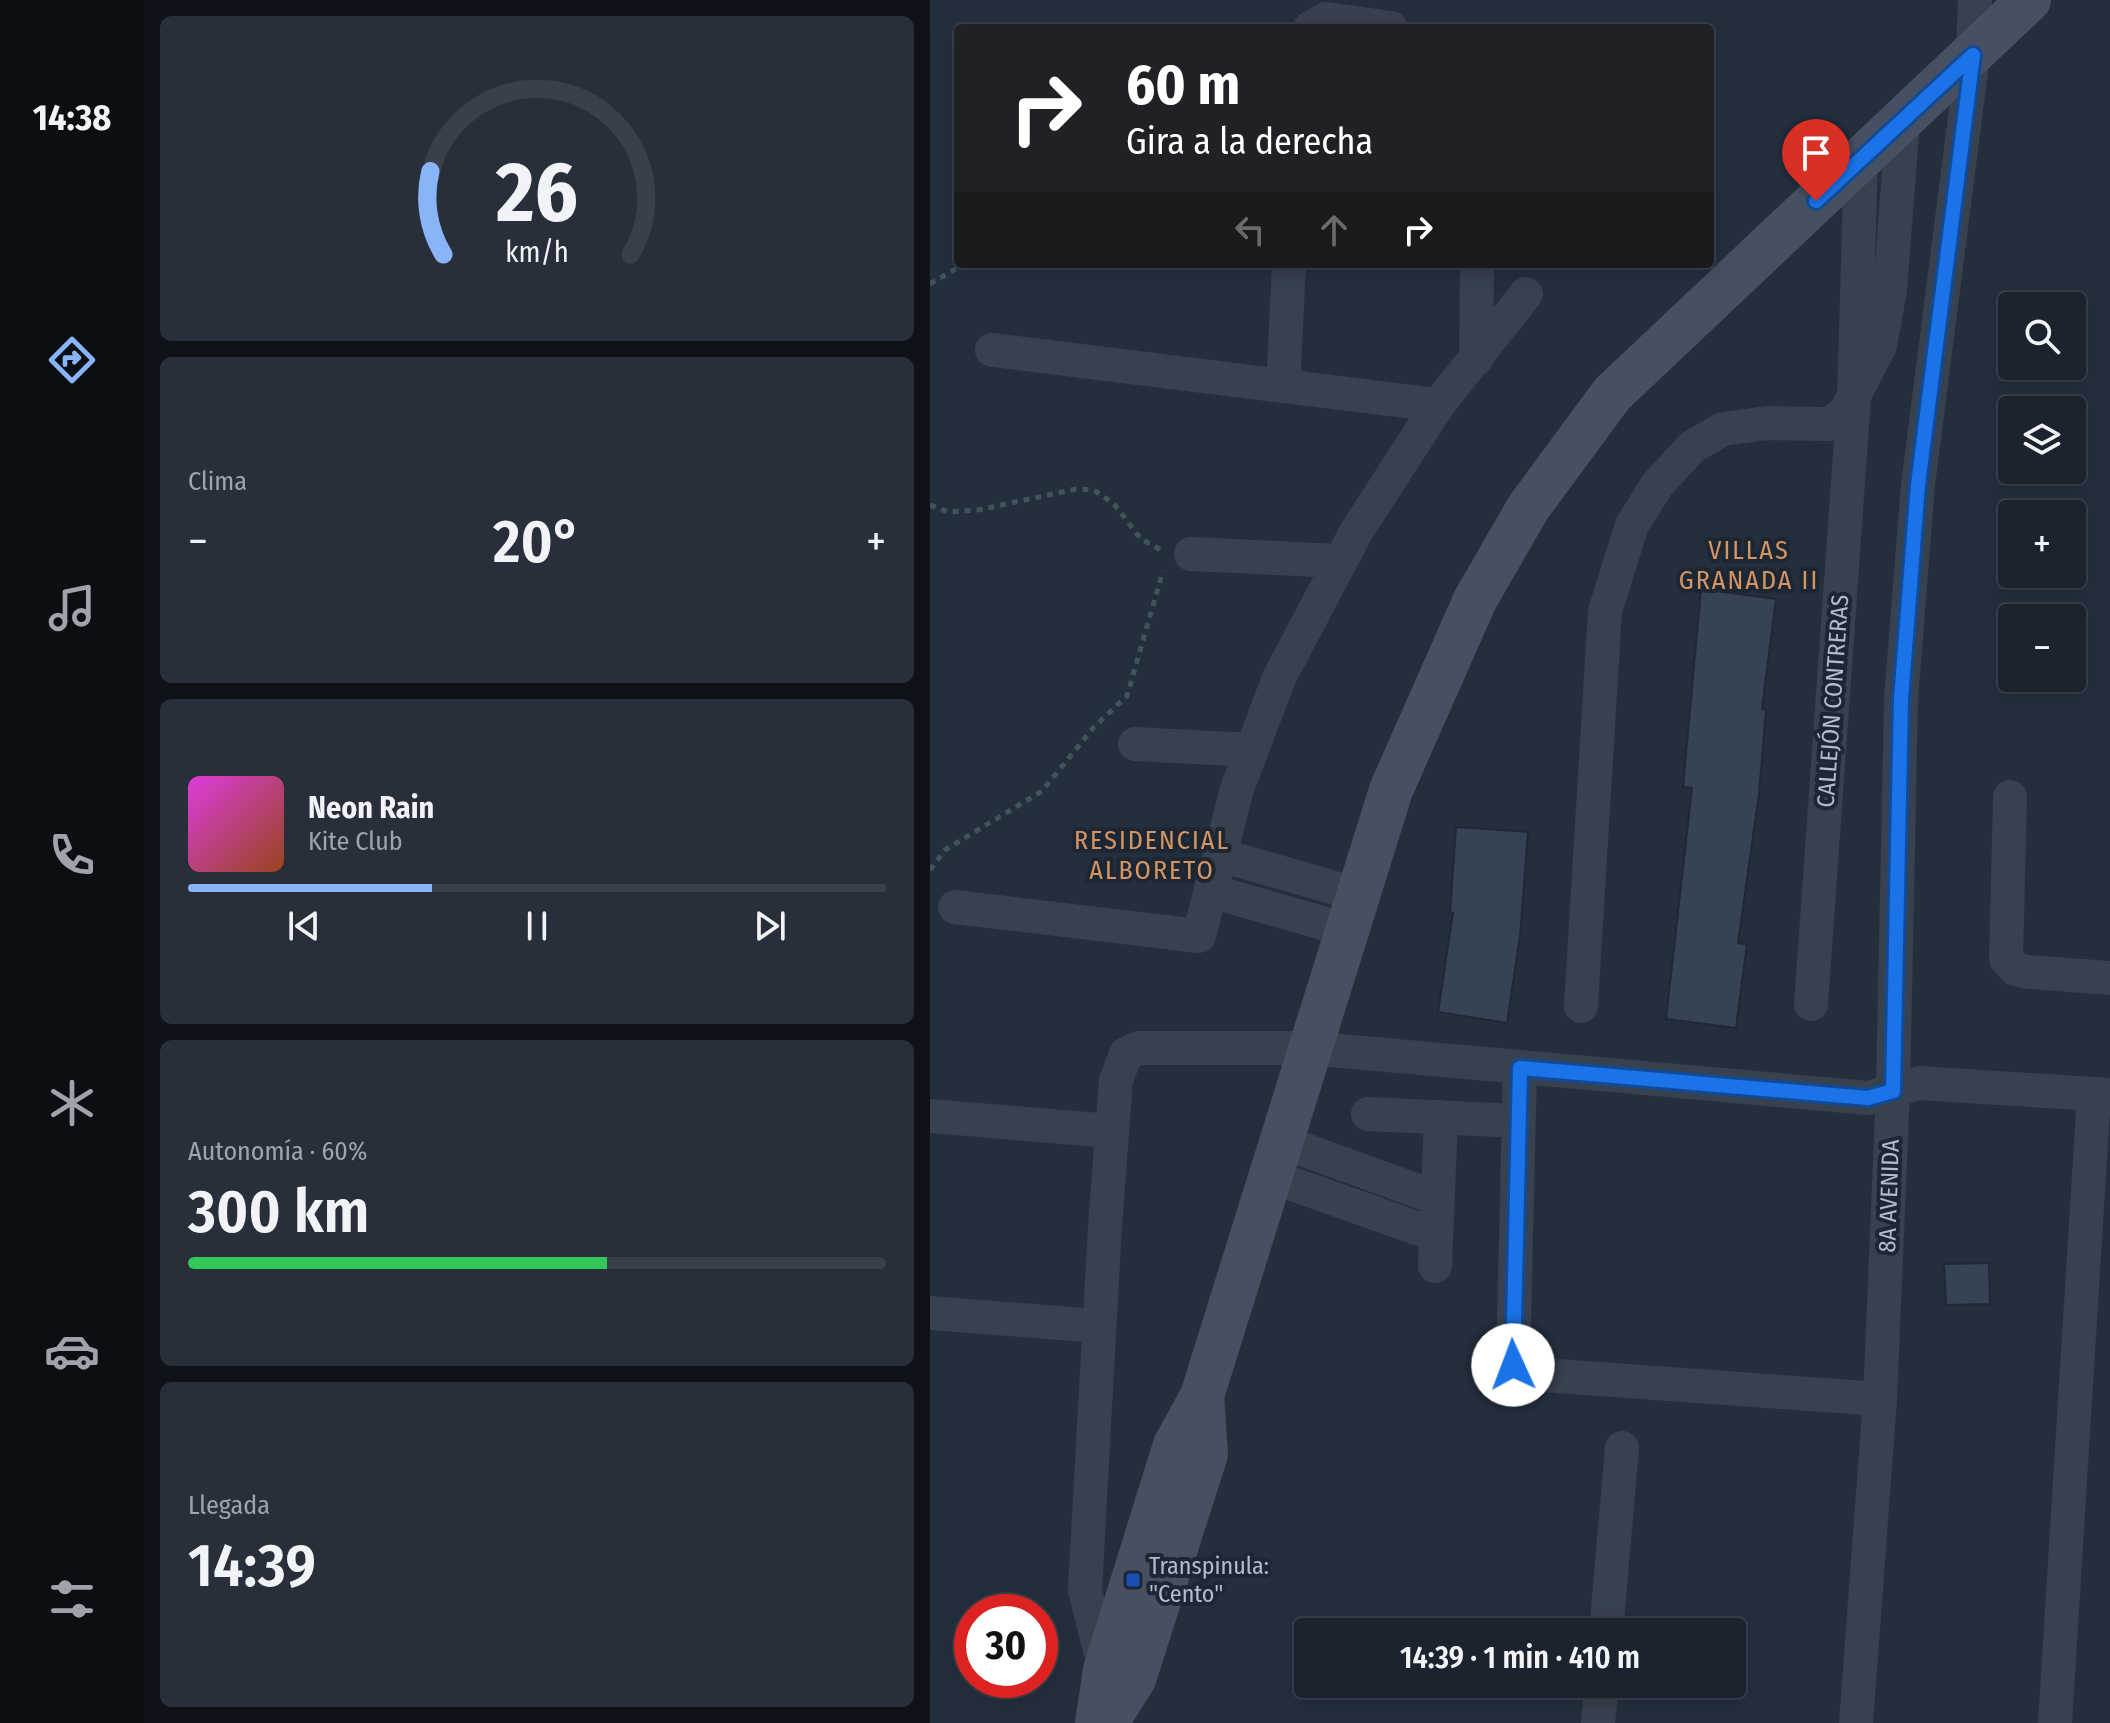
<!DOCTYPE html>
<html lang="es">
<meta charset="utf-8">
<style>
body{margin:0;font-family:"Fira Sans Condensed",sans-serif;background:#282f3a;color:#f1f3f6;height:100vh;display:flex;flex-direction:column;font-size:30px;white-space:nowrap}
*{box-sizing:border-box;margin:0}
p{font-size:26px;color:#a0a4aa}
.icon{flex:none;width:44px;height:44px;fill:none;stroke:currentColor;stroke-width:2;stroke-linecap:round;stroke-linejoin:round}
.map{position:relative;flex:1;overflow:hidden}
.details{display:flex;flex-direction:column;gap:16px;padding:16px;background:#0f1319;width:786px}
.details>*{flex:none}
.hud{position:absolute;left:24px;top:24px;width:760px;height:244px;border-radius:8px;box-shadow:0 4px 20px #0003,0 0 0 2px #39404a;background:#202124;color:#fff;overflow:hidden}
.tools{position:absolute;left:1068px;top:292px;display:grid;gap:16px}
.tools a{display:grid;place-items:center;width:88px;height:88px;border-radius:8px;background:#1b232e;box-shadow:0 4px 20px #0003,0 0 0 2px #39404a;font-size:40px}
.speed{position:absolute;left:24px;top:1594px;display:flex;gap:16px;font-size:40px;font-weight:700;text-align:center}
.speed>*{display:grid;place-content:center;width:104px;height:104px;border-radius:50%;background:#1b232e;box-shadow:0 4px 20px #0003,0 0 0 2px #39404a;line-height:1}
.speed .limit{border:12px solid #d22;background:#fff;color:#111}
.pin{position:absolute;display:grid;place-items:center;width:68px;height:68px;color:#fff;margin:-82px -34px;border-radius:50% 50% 50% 0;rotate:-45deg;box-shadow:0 0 8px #0007}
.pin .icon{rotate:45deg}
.me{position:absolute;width:88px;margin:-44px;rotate:358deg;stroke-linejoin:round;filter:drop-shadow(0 0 6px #0008)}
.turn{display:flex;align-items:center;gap:28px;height:168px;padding:0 40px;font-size:36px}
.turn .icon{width:104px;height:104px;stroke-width:2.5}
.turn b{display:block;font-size:56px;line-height:68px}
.lanes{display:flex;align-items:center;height:76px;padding:0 40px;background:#0003;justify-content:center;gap:40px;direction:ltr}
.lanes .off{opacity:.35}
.big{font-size:60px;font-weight:600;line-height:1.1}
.details .tile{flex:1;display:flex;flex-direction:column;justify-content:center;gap:12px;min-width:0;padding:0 28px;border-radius:12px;background:#282f3a}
.details .dial{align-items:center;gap:0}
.dial svg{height:208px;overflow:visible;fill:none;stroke:#39404a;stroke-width:7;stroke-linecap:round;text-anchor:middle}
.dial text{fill:#f1f3f6;stroke:none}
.song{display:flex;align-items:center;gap:24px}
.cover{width:96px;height:96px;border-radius:12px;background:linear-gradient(135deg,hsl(300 70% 55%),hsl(20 70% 35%))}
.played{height:8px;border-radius:4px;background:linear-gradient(90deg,#8ab4f8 35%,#39404a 35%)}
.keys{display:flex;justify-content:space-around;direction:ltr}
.heat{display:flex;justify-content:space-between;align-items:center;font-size:44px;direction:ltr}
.charge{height:12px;border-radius:6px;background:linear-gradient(90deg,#34c759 60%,#39404a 0)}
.trip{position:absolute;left:364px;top:1618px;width:452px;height:80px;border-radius:8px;background:#1b232e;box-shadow:0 4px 20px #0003,0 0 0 2px #39404a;font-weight:600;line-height:80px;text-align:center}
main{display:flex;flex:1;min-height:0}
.menu{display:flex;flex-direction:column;width:144px;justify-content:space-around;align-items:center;background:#0b0e12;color:#a0a4aa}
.menu .icon{width:56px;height:56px}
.menu .active{color:#8ab4f8}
.menu b{font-size:36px;color:#f1f3f6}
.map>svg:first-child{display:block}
.building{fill:#364354;stroke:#1f2835;stroke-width:2}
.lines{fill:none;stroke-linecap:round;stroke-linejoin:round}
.path{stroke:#3f5557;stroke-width:5;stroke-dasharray:6 6;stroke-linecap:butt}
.minor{stroke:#38414e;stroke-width:34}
.secondary{stroke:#465061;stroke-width:44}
.route-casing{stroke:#114b97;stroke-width:20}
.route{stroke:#1a73e8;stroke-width:14}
.transit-dot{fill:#1a4fb4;stroke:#1d2633;stroke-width:3}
.labels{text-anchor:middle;stroke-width:8;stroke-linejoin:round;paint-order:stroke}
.street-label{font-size:24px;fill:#b4bcc9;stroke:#1d2633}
.poi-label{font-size:24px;fill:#b4bcc9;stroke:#1d2633;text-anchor:start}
.neighbourhood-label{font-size:26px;letter-spacing:2px;fill:#d59563;stroke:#1d2633}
</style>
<main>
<nav class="menu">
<b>14:38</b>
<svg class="icon active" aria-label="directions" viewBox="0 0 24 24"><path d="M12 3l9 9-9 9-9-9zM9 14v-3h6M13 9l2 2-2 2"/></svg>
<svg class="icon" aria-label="music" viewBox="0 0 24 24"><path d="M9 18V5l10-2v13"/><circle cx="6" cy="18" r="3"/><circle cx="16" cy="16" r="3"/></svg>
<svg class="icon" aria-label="phone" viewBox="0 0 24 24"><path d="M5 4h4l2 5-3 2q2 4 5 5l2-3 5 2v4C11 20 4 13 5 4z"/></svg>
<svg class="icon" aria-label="climate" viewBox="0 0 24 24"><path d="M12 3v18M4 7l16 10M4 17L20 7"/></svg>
<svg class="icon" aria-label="car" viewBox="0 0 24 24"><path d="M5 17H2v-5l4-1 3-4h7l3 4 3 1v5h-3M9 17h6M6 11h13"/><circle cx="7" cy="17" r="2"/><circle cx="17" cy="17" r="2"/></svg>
<svg class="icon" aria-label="filters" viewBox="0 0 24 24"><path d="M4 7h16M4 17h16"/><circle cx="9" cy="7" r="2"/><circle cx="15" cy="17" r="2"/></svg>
</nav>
<section class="details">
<div class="tile dial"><svg viewBox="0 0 100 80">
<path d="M14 69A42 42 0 1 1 86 69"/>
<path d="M14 69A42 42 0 0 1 9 37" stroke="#8ab4f8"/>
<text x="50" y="56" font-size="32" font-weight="700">26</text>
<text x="50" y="72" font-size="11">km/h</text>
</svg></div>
<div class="tile"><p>Clima</p>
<div class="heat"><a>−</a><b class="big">20°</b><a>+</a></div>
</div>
<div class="tile">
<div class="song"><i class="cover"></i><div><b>Neon Rain</b><p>Kite Club</p></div></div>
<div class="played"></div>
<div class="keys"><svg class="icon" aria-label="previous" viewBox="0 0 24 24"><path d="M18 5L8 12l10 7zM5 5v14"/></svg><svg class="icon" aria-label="pause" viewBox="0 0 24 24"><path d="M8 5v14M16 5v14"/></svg><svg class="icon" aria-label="next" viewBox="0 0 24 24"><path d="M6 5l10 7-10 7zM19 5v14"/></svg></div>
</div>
<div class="tile"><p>Autonomía · 60%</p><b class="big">300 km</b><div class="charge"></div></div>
<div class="tile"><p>Llegada</p><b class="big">14:39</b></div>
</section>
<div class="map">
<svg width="1180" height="1723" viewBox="0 0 1180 1723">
<rect width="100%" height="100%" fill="#242f3e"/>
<!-- building -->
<path class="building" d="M771,589L846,599L832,709L836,710L829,794L808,943L817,944L806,1028L736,1019L762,788L753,787Z
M526,827L598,832L590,936L577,1023L508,1012L523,913H520Z
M1059,1263L1060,1304L1016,1305L1014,1264Z"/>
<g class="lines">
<!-- path -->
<path class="path" d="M0,284L34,264
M0,505L18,512L48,510L146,489L164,490L184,504L211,539L231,550
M0,870L15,850L112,791L164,727L197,696L233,571"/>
<!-- minor -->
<path class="minor" d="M380,28L396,19L461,28
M62,350L508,405
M546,359L547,264
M353,386L359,264
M261,554L410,561
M205,744L322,750
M1080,797L1076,959L1085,969L1098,972L1180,978
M290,855L429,895
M281,891L417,930
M25,907L269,936L307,789L349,678L426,532L508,405L596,294
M881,1004L924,398L931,158
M651,1006L675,611L702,525L727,485L762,447L793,429L837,423L899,424L915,413L950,346L960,290L973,120
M590,1068L583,1365L613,1375L950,1399
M438,1114L567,1120
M0,1116L182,1131
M350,1141L507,1198
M340,1176L506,1235
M505,1266L511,1117
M0,1313L169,1326
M676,1632L692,1448
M175,1670L155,1590L175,1226L186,1080L196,1054L208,1048H378L938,1098L989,1083L1180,1095
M668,1723L672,1684
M926,1723L950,1399L963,1091L971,699L988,485L1043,55L1045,0
M1125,1723L1164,1094"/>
<!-- secondary -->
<path class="secondary" d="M185,1709L204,1679L276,1454L272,1396
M167,1723L175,1670L245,1445L272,1396L461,790L545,600L598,508L682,394L1099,0"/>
</g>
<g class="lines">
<defs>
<path id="route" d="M583,1365L590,1068L938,1098L963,1091L971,699L988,485L1043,55L886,201"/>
</defs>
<!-- route casing -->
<use href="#route" class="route-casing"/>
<!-- route -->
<use href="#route" class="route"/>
</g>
<!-- markers -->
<rect class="transit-dot" x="195" y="1572" width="16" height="16" rx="4"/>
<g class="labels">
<!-- street labels -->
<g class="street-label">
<text transform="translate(903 701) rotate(-86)" y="8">CALLEJÓN CONTRERAS</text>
<text transform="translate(959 1196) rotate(-88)" y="8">8A AVENIDA</text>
</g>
<!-- poi labels -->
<g class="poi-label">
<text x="219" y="1574">Transpinula:<tspan x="219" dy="28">"Cento"</tspan></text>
</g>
<!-- neighbourhood labels -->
<g class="neighbourhood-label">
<text x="819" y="559">VILLAS<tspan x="819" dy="30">GRANADA II</tspan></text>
<text x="222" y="849">RESIDENCIAL<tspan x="222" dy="30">ALBORETO</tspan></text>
</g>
</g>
</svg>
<div class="tools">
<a><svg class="icon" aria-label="search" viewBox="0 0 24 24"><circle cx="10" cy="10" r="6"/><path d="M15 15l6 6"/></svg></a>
<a><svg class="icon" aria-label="layers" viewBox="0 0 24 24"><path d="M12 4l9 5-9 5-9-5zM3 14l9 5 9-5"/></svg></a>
<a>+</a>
<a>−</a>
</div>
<div class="speed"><div class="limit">30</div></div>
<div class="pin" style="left:886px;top:201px;background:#d93025"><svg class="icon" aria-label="arrive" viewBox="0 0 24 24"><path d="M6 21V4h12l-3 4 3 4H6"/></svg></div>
<svg class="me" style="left:583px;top:1365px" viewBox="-20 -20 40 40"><circle r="19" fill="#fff"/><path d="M0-13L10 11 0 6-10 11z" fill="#1a73e8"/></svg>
<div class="trip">14:39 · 1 min · 410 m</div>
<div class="hud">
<div class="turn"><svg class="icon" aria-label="right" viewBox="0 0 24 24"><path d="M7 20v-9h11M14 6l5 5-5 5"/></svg><div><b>60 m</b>Gira a la derecha</div></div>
<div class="lanes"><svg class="icon off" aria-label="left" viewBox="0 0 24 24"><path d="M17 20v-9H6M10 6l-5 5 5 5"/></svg><svg class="icon off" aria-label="ahead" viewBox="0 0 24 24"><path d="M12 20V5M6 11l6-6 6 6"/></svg><svg class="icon" aria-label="right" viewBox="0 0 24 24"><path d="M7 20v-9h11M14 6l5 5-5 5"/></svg></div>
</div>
</div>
</main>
